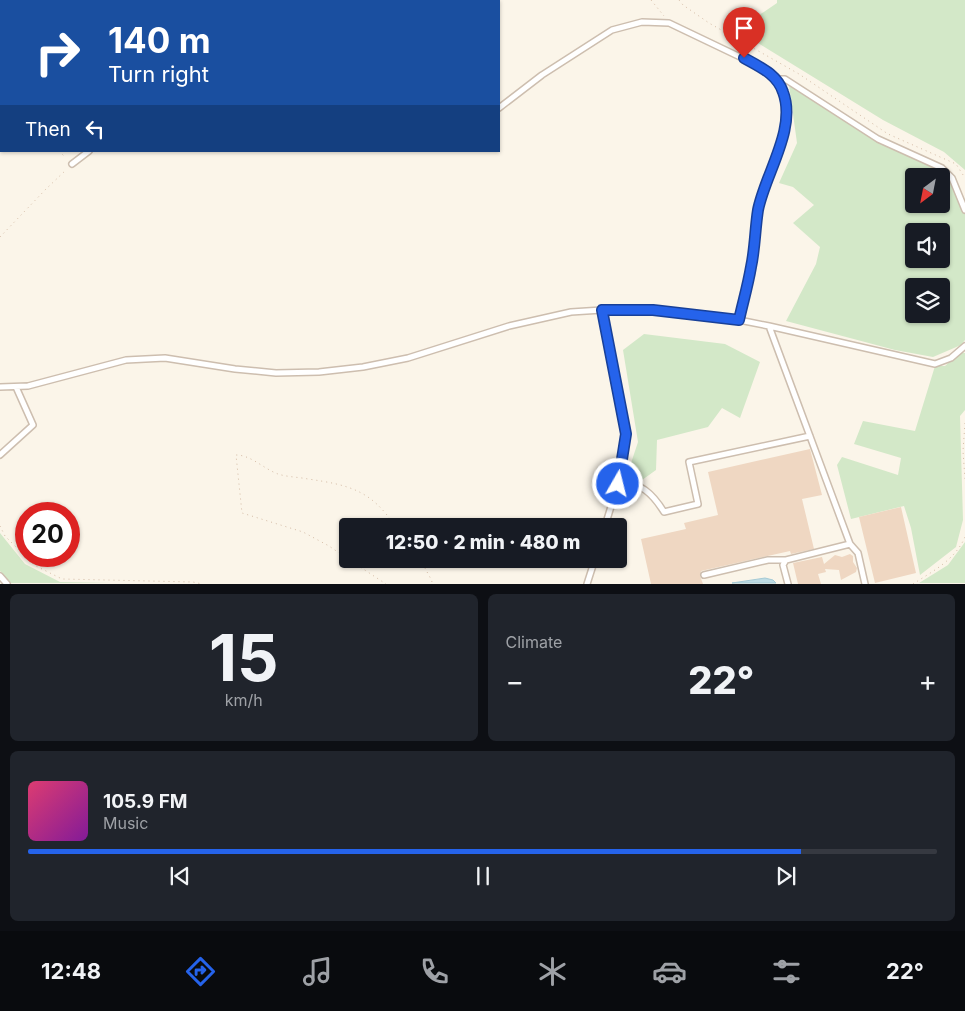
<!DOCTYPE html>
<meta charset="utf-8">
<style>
body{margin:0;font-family:Inter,sans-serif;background:#20242c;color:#f1f3f6;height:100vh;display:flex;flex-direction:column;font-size:19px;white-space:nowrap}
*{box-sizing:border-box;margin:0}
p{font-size:16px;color:#9ea1a6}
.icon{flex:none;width:28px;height:28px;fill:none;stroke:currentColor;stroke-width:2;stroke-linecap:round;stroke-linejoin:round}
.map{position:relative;height:584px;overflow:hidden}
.sheet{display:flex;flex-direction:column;gap:10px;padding:10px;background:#0d0f14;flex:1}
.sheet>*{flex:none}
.top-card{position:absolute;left:0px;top:0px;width:500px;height:152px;box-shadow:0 1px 4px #0004;background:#1a4fa0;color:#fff;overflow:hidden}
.needle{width:32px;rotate:212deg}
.fabs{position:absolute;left:905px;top:168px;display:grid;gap:10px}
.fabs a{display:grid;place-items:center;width:45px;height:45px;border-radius:5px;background:#171b24;box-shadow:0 1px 4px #0004;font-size:25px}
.speed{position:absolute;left:15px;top:502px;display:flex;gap:10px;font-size:25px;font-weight:700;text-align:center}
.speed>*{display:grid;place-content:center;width:65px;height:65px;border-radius:50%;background:#171b24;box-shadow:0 1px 4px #0004;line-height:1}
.speed .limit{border:8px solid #d22;background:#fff;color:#111}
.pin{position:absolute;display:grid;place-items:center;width:42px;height:42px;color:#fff;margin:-51px -21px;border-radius:50% 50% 50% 0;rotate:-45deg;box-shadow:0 0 5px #0007}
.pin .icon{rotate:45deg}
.me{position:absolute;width:55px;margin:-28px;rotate:8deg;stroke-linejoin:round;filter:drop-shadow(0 0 4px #0008)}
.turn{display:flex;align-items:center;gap:18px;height:105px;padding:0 25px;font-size:22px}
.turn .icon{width:65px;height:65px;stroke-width:2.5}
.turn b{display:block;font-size:35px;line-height:42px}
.then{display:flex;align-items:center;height:48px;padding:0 25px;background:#0003;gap:10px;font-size:19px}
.big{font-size:38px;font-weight:800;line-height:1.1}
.sheet .widget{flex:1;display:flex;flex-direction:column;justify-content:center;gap:8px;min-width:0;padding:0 18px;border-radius:8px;background:#20242c}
.sheet .dial{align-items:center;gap:0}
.dial b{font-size:65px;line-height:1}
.song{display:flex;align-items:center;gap:15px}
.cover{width:60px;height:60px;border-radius:8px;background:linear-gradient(135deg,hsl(340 70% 55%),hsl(290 70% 35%))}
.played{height:5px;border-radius:2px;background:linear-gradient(90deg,#2563eb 85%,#363941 85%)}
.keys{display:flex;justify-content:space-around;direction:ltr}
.heat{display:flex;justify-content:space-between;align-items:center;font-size:28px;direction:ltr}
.sheet .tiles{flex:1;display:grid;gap:10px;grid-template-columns:1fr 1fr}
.widget:last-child{grid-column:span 2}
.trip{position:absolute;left:339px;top:518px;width:288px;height:50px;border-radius:5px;background:#171b24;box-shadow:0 1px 4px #0004;font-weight:800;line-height:50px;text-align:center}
.tab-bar{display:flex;height:80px;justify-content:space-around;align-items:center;background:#090b0e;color:#9ea1a6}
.tab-bar .icon{width:35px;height:35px}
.tab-bar .active{color:#2563eb}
.tab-bar b{font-size:22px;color:#f1f3f6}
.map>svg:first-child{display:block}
.green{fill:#d3e8c8;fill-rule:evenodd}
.water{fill:#bedce4;stroke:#a5cad5}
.building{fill:#efd7c2}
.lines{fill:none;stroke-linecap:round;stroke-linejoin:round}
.service-casing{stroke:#cdbeaf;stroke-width:8}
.path{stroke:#d4bba5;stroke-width:1;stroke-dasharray:1 4;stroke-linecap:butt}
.service{stroke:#fff;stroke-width:5}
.route-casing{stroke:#184099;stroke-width:12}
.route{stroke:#2563eb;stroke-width:9}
</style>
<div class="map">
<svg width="965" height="584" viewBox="0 0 965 584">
<rect width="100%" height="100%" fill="#fbf5e9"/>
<!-- green -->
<path class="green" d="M777,0H965V170L944,152L883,120L737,30L777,3Z
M789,85L865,131L948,174L965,212V340L961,345L933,357L895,350L786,321L816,264L820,247L793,223L814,205L793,187L779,183L797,143ZM914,176H941V204H914ZM914,231H941V259H914ZM914,286H941V314H914Z
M644,334L725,344L760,362L740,418L722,408L708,427L657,440L656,470L642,480L629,469L638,442L623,350Z
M960,352L965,353V410L960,416L963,520L956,547L920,575L911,528L904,506L851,519L837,465L842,457L898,475L901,458L854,444L863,421L915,431L935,366H945Z
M0,533L25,564L60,582L112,583H11L0,571Z
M965,542V583H919L948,565Z"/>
<!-- water -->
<path class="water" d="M765,578L773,580L776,583H732Z"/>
<!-- building -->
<path class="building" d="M810,449L822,495L802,499L814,549L791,554L790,551L701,571L700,576L703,584H651L641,539L686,529L684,523L718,515L708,472Z
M901,507L916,573L875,583L859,517Z
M850,554L853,556V562L857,568L856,572L841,580L839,570L825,569L826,572L818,574L821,584H798L793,563L822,557L824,564L835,555L842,557Z"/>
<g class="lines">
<defs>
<path id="service" d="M777,79H785L878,139L942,168L952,178L965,210
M499,108L542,75L612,30L642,22L669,23L761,67L777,79L784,94L787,114L781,143L759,209L751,266L739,320
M72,164L89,151
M602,310H653L739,320L769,326L850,544L858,553L865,584
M769,326L935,364L951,358L965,346
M0,387L28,386L126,360L165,358L235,369L276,373L319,372L363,367L408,358L509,326L571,312L602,310L626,434L618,484L605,526
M0,455L33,425L16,387
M619,478C642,486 651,491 664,512L698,504L689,462L810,436
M704,575L768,560H786
M0,576L7,584
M587,584L595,559
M788,584L783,565L786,560L850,544"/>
</defs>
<!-- service casing -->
<use href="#service" class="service-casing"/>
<!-- path -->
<path class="path" d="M651,0L664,16
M679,0L683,5L709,23L799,74L888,134L956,164L965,178
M0,110H1
M59,151L66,158
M0,237L46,189L66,170
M965,423L963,451L965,479
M0,526L5,536L34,565L62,579L193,582L202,584
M348,559L329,546L303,532L242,513L236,455C251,455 264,469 278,474C287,477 298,477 308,479C349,485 371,490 395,526
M348,559L386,584
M420,559L432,581L431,584
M913,584C933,571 955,560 965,537"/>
<!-- service -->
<use href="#service" class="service"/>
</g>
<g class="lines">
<defs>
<path id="route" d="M618,484L626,434L602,310H653L739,320C743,302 748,285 751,267C755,249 755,229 758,210C765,174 797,129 783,92C777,74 760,67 744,58"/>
</defs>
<!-- route casing -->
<use href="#route" class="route-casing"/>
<!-- route -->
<use href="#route" class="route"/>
</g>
</svg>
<div class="fabs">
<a><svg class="needle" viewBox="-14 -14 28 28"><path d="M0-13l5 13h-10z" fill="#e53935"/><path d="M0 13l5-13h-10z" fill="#9ea1a6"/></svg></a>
<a><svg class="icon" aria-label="sound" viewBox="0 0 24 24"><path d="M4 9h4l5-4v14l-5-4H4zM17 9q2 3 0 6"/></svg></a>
<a><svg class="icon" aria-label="layers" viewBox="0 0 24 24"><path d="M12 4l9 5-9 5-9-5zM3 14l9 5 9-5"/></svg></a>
</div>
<div class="speed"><div class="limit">20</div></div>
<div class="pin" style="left:744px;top:58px;background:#d93025"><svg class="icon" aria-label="arrive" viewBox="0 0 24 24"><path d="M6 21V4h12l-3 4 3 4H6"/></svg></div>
<svg class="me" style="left:618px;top:484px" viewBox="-20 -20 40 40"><circle r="17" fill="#2563eb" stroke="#fff" stroke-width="3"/><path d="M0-11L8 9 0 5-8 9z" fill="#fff"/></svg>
<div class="trip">12:50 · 2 min · 480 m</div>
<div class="top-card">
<div class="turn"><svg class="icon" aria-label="right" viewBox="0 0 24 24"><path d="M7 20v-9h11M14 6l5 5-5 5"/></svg><div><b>140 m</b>Turn right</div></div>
<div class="then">Then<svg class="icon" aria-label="left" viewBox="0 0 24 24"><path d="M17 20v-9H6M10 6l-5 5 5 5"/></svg></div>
</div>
</div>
<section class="sheet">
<div class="tiles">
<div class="widget dial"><b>15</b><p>km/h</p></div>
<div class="widget"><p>Climate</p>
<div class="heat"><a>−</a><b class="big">22°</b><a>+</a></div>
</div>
<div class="widget">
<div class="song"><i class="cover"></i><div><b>105.9 FM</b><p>Music</p></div></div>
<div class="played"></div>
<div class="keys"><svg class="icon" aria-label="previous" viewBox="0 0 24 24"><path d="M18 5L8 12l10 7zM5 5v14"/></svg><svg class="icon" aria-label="pause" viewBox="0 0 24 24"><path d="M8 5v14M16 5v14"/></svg><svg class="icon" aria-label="next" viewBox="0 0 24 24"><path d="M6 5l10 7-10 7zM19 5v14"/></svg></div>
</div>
</div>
</section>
<nav class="tab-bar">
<b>12:48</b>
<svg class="icon active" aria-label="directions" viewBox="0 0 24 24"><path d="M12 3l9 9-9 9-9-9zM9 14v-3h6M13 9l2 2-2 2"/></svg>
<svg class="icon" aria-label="music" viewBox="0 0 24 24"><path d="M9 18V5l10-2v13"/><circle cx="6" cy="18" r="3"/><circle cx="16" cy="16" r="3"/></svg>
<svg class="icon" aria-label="phone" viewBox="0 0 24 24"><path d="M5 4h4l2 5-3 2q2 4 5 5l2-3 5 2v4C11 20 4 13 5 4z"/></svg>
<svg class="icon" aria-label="climate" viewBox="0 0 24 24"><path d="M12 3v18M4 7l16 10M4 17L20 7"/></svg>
<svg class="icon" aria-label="car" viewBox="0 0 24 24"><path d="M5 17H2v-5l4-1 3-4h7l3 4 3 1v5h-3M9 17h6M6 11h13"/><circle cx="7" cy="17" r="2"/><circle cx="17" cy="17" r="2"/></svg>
<svg class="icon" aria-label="filters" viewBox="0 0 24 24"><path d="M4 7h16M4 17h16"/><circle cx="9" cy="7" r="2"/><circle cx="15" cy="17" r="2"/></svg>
<b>22°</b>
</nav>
